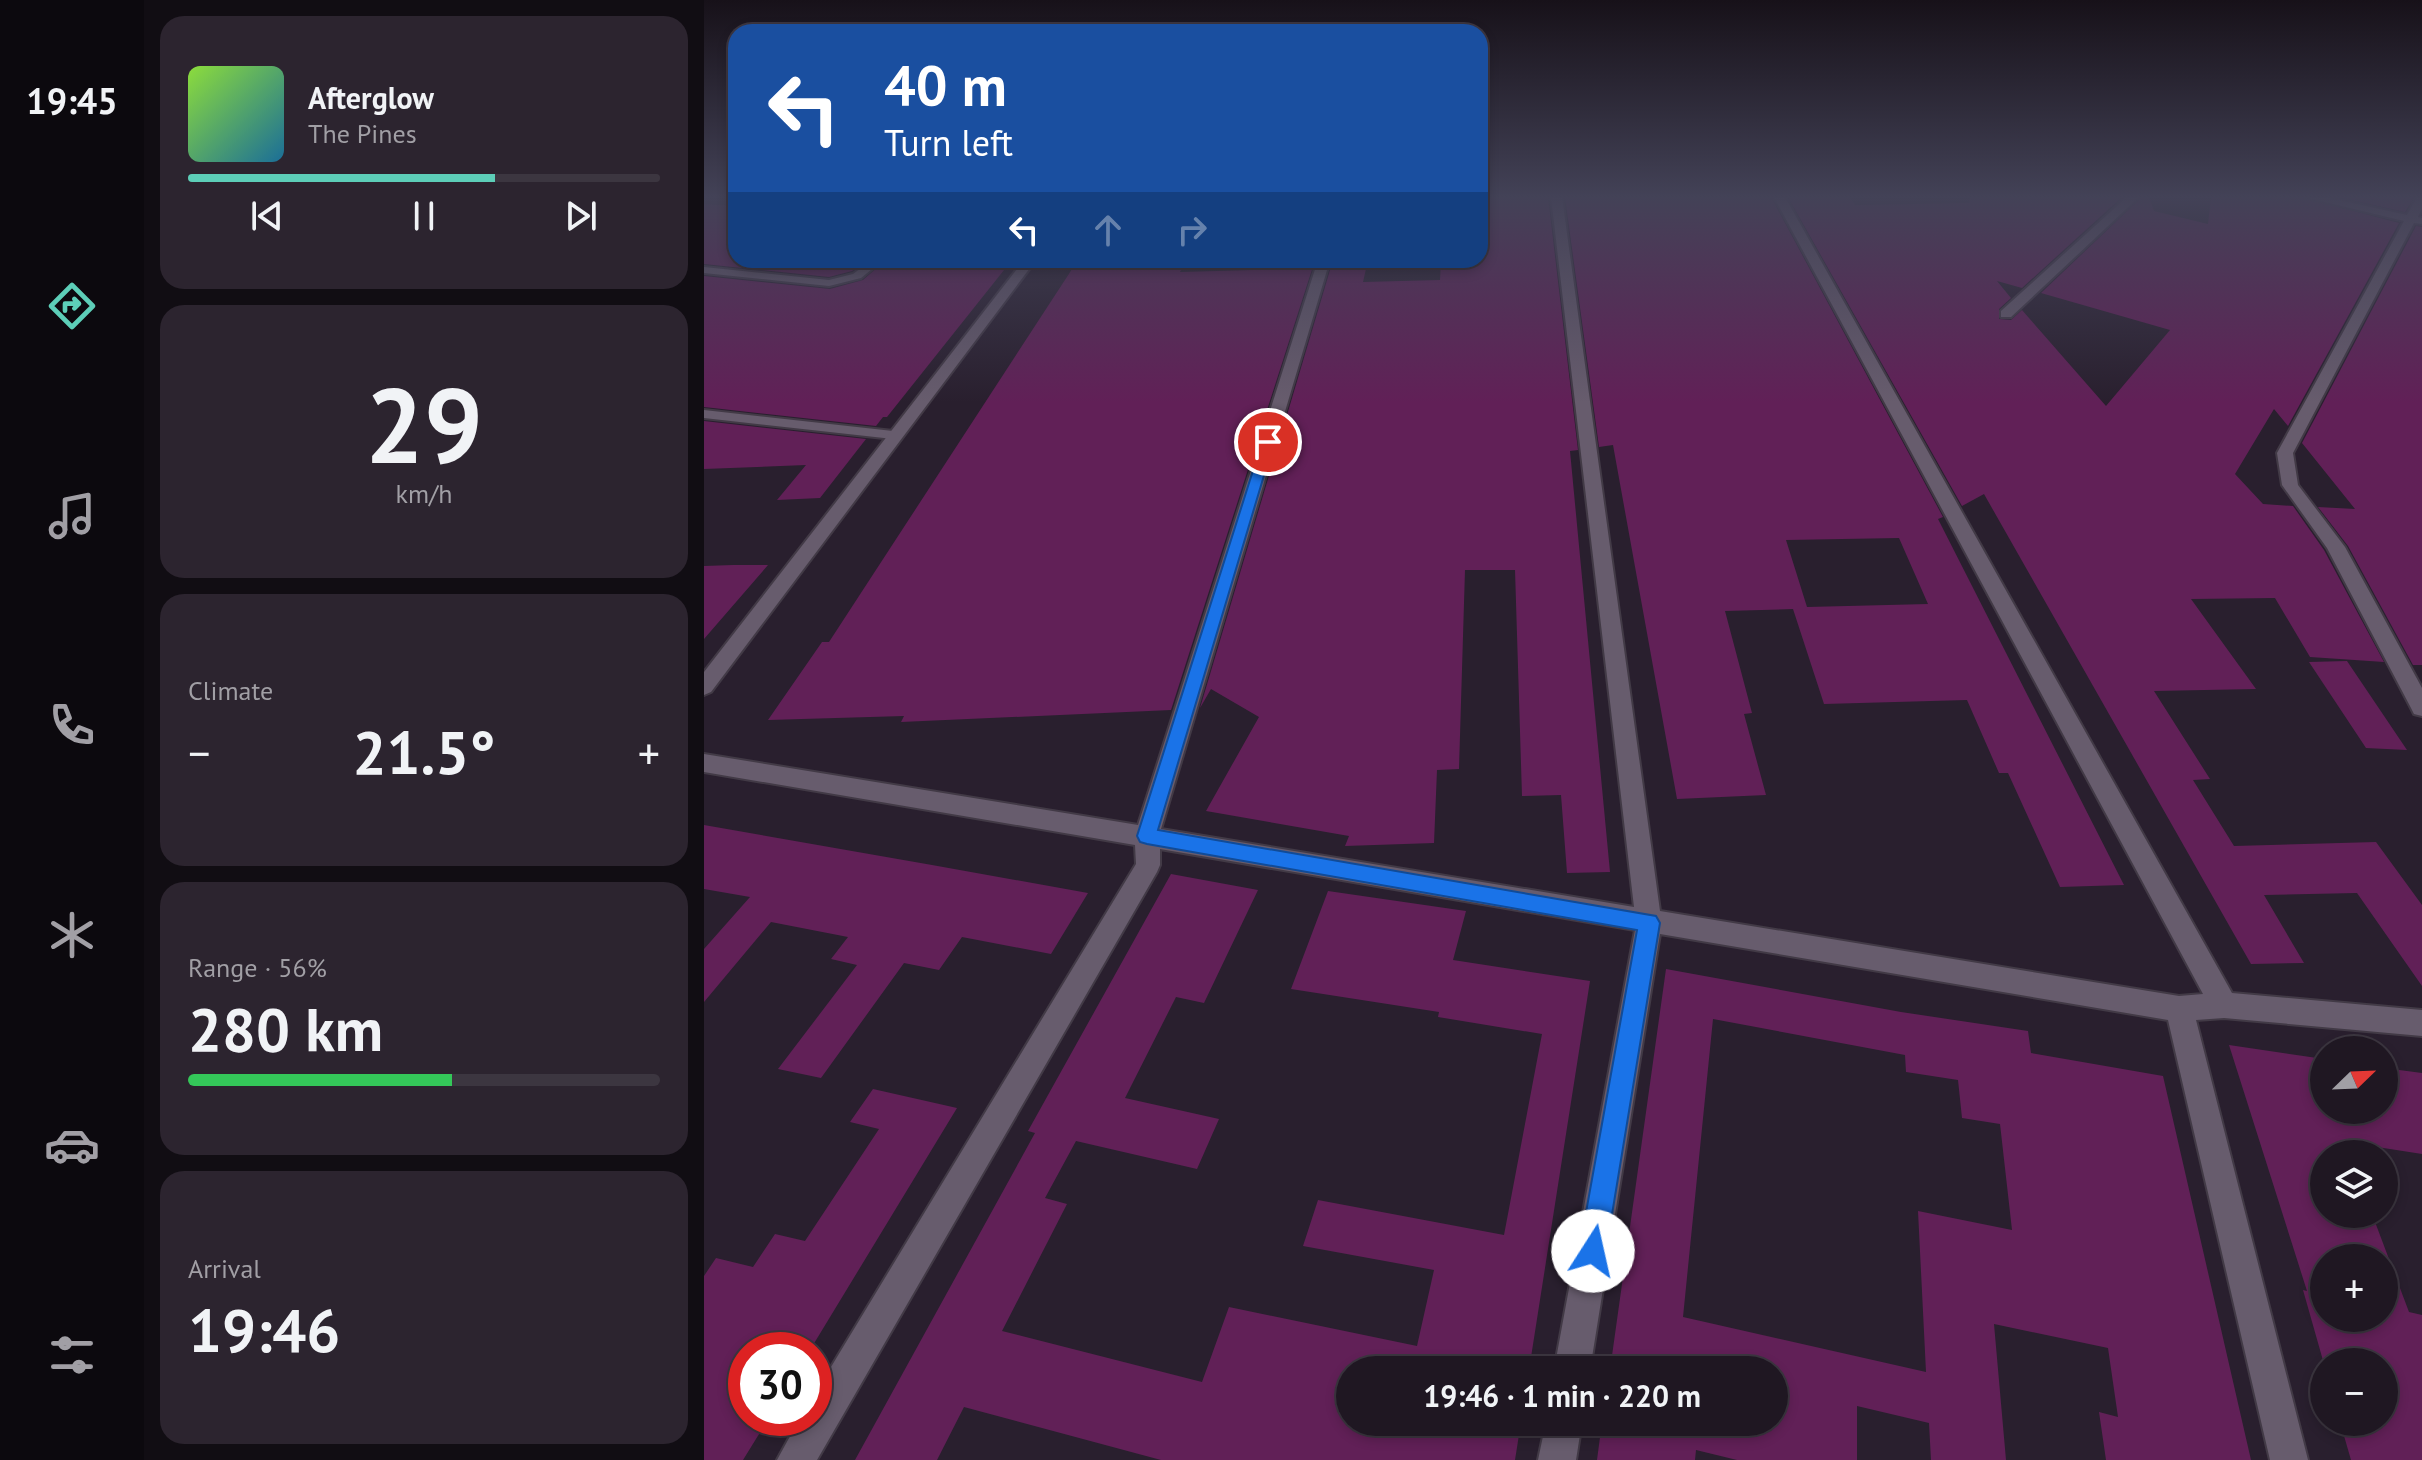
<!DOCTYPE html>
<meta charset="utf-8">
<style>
body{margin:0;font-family:"PT Sans",sans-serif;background:#2c242f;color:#f1f3f6;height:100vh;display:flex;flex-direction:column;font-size:30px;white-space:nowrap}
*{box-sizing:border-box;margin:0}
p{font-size:26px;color:#a19fa5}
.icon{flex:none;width:44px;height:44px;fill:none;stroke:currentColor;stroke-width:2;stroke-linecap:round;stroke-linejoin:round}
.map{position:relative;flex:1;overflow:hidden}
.panel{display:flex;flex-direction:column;gap:16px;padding:16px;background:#110d13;width:560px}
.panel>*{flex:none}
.guide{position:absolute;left:24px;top:24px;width:760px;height:244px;border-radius:24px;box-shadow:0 4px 12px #0003,0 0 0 2px #3c3640;background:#1a4fa0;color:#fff;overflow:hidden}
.needle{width:52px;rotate:67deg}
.controls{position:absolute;left:1606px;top:1036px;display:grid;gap:16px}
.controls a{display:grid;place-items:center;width:88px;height:88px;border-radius:50%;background:#1f1722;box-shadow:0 4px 12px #0003,0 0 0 2px #3c3640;font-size:40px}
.speed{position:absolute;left:24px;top:1332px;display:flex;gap:16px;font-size:40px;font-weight:700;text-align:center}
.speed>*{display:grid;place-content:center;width:104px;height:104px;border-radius:50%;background:#1f1722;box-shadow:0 4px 12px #0003,0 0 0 2px #3c3640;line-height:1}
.speed .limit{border:12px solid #d22;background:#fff;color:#111}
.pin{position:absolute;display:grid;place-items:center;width:68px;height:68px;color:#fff;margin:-34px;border:4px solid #fff;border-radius:50%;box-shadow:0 2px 8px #0007}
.me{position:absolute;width:88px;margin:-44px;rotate:10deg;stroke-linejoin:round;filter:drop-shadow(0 0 6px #0008)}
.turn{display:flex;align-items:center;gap:28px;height:168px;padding:0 24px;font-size:36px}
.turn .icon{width:104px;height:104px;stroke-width:2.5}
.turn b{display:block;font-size:56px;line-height:68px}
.lanes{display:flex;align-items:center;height:76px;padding:0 24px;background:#0003;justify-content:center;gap:40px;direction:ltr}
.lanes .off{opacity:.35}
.big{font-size:60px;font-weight:700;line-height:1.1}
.panel .tile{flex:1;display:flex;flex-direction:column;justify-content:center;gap:12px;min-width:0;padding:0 28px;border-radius:24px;background:#2c242f}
.panel .dial{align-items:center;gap:0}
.dial b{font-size:104px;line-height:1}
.song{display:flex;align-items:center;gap:24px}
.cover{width:96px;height:96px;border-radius:12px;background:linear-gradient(135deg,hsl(90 70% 55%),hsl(200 70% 35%))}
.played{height:8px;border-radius:4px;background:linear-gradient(90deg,#5dceb8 65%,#3c3640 65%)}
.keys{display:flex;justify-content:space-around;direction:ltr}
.heat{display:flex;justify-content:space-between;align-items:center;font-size:44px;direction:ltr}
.charge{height:12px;border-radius:6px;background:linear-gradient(90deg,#34c759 56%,#3c3640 0)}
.trip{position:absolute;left:632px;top:1356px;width:452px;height:80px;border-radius:40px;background:#1f1722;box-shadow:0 4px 12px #0003,0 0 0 2px #3c3640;font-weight:700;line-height:80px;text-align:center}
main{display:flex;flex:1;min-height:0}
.tab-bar{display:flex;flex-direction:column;width:144px;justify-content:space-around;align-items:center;background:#0c090e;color:#a19fa5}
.tab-bar .icon{width:56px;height:56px}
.tab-bar .on{color:#5dceb8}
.tab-bar b{font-size:36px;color:#f1f3f6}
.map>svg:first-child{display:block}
.building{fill:#612057;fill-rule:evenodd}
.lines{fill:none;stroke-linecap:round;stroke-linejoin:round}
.service-casing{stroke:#423a46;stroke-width:4}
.minor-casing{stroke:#423a46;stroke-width:4}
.service{fill:#675c6d;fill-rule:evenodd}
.minor{fill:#675c6d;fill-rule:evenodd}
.route{fill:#1a73e8;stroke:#114b97;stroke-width:2}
</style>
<main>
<nav class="tab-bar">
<b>19:45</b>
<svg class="icon on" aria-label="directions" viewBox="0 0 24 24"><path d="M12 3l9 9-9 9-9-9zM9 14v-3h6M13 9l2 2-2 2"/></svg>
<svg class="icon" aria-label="music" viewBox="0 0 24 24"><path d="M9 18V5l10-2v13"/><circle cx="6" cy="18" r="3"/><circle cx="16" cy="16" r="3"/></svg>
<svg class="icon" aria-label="phone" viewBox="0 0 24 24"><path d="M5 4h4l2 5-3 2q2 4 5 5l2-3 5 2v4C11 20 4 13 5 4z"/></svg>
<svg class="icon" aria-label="climate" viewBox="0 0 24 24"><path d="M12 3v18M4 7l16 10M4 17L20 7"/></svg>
<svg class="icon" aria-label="car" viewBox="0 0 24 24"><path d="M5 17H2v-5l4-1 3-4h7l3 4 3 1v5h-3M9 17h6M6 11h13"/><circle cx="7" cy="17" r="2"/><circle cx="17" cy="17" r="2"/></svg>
<svg class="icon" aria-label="filters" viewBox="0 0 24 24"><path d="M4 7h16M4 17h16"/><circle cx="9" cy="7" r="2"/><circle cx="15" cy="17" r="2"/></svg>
</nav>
<section class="panel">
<div class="tile">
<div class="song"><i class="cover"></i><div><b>Afterglow</b><p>The Pines</p></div></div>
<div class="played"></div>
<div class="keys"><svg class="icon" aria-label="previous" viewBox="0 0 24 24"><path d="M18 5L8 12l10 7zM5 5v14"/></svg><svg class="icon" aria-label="pause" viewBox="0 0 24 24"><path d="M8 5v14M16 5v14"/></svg><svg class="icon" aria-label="next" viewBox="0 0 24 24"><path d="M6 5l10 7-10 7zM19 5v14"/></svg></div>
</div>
<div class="tile dial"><b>29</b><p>km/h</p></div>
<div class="tile"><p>Climate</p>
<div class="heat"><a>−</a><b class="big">21.5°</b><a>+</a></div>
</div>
<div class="tile"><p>Range · 56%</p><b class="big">280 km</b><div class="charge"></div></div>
<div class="tile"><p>Arrival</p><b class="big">19:46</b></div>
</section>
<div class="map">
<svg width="1718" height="1460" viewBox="0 0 1718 1460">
<rect width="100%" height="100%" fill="#291f2e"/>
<!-- building -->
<path class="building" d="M776,197H844L874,450L866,451L906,872L863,873L857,795L818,796L811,570H761L755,769L733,770L730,843L641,846L645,836L502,811L555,717L507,689L496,708L629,260H664L659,282L736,280L737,260H776Z
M861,197H1067L1239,517L1234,519L1420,885L1356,887L1304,773H1295L1263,700L1120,704L1089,609L1021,611L1048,713L1040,714L1062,795L973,799L909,445L895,447ZM1195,538L1224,604L1103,607L1082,540Z
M1084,197H1146L1151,205L1265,203L1266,197H1418L1318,288L1293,281L1307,298L1295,309V319L1307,320L1318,310L1402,406L1466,330L1337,293L1438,197H1445L1450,211L1504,224L1507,197H1597L1695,223L1584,426L1570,409L1531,474L1559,504L1589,506L1620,550L1680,662L1606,657L1571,598L1487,599L1552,689L1450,691L1506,779L1489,780L1530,846L1672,842L1718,905V986L1653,893L1560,895L1600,963L1547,964L1280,494L1258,506Z
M1635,197H1710L1701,212Z
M0,204L32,206V260H163L148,271L125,277L0,264Z
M1712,226L1718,227V665H1709L1644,546L1614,507L1651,509L1598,443Z
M182,260H308L183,417H179L172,426L0,407V276L126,289L159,280Z
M374,260H482L476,272L550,270L553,260H611L467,710L197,722L200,716L64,720L118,642H125Z
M0,421L162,439L116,498L73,500L102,465L0,469Z
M29,565H64L0,639V566Z
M1643,661L1703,750L1662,748L1605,662Z
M0,825L228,865L384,893L347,954L258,937L235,970L200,963L117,1078L74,1069L153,965L127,959L144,937L67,922L0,1002V949L46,897L0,889Z
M467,874L554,890L500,1003L472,997L421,1098L515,1119L493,1169L372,1141L341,1198L363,1204L298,1331L498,1382L525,1307L713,1346L730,1270L599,1246L614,1200L800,1235L838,1034L734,1017L735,1012L587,989L624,891L762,911L749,960L886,981L825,1370H646V1422H817L811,1460H457L260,1407L233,1460H151L331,1133L324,1131Z
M962,969L1197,1012L1324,1031L1327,1053L1459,1076L1547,1460H1402L1395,1412L1414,1417L1404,1348L1290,1324L1302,1460H1227L1225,1423L1153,1406V1460H1033L992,1450L991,1460H893L898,1422H1070V1370H906ZM1009,1019L1201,1055L1202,1072L1254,1080L1258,1118L1296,1124L1308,1230L1214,1211L1222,1372L979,1317Z
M1525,1045L1620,1059V1110H1680V1068L1718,1073V1154L1641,1142L1645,1154H1620V1214H1668L1705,1312L1718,1315V1460H1647L1636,1422H1680V1362H1620V1364L1599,1290L1603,1291ZM1620,1258H1680V1318H1620Z
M169,1089L253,1108L106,1350H42V1418H65L39,1460H0V1276L12,1258L49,1267L71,1234L101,1241L175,1129L146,1122Z"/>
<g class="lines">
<defs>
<path id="service" d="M168,260H179L157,278L125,286L0,273V267L125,280L149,274Z
M0,410L189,431L196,435L189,439L0,418Z"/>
<path id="minor" d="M847,197H858L956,911L1475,996L1499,994L1070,197H1081L1528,993L1718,1010V1036L1520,1018L1492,1020L1604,1460H1566L1464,1020L956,934L886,1370H850L931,930L456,849V865L453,872L113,1460H73L96,1418H110V1395L432,864L431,845L0,772V754L434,825L614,260H626L457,829L930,907Z
M1423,197H1435L1307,317H1297V311Z
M1600,197H1621L1703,215L1713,197H1718V208L1714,217L1718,218V224L1710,223L1589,453L1594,485L1641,547L1718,688V716L1710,714L1707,708L1623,548L1578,485L1573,453L1700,221Z
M320,260H332L7,692L0,695V672Z
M842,1422H878L872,1460H834Z"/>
</defs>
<!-- service casing -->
<use href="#service" class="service-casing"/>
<!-- minor casing -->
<use href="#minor" class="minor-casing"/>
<!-- service -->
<use href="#service" class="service"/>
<!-- minor -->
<use href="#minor" class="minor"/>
</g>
<!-- sky -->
<linearGradient id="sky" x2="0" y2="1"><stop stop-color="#171119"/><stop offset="0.49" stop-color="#434257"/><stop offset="1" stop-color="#434257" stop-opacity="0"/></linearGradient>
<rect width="1718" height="402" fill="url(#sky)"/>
<!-- route -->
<path class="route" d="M559,439L570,442L454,830L952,916L956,923L902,1251L898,1260L889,1264L879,1260L875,1251L933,930L443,844L436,842L433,836Z"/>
</svg>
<div class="controls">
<a><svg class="needle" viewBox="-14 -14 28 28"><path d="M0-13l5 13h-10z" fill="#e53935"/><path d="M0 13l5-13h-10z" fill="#a19fa5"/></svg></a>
<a><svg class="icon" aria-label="layers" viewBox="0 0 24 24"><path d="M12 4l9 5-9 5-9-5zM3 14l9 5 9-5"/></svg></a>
<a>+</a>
<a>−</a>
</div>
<div class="speed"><div class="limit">30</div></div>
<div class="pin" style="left:564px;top:442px;background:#d93025"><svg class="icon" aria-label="arrive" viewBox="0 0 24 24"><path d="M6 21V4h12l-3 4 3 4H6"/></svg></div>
<svg class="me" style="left:889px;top:1251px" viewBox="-20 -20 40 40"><circle r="19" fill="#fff"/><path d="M0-13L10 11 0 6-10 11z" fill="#1a73e8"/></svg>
<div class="trip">19:46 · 1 min · 220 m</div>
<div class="guide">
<div class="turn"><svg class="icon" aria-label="left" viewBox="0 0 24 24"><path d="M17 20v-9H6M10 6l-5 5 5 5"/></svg><div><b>40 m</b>Turn left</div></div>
<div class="lanes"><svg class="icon" aria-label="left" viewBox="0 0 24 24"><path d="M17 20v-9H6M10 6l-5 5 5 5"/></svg><svg class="icon off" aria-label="ahead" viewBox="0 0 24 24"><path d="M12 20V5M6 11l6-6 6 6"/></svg><svg class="icon off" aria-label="right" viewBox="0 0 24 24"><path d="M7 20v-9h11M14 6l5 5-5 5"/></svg></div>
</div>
</div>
</main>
